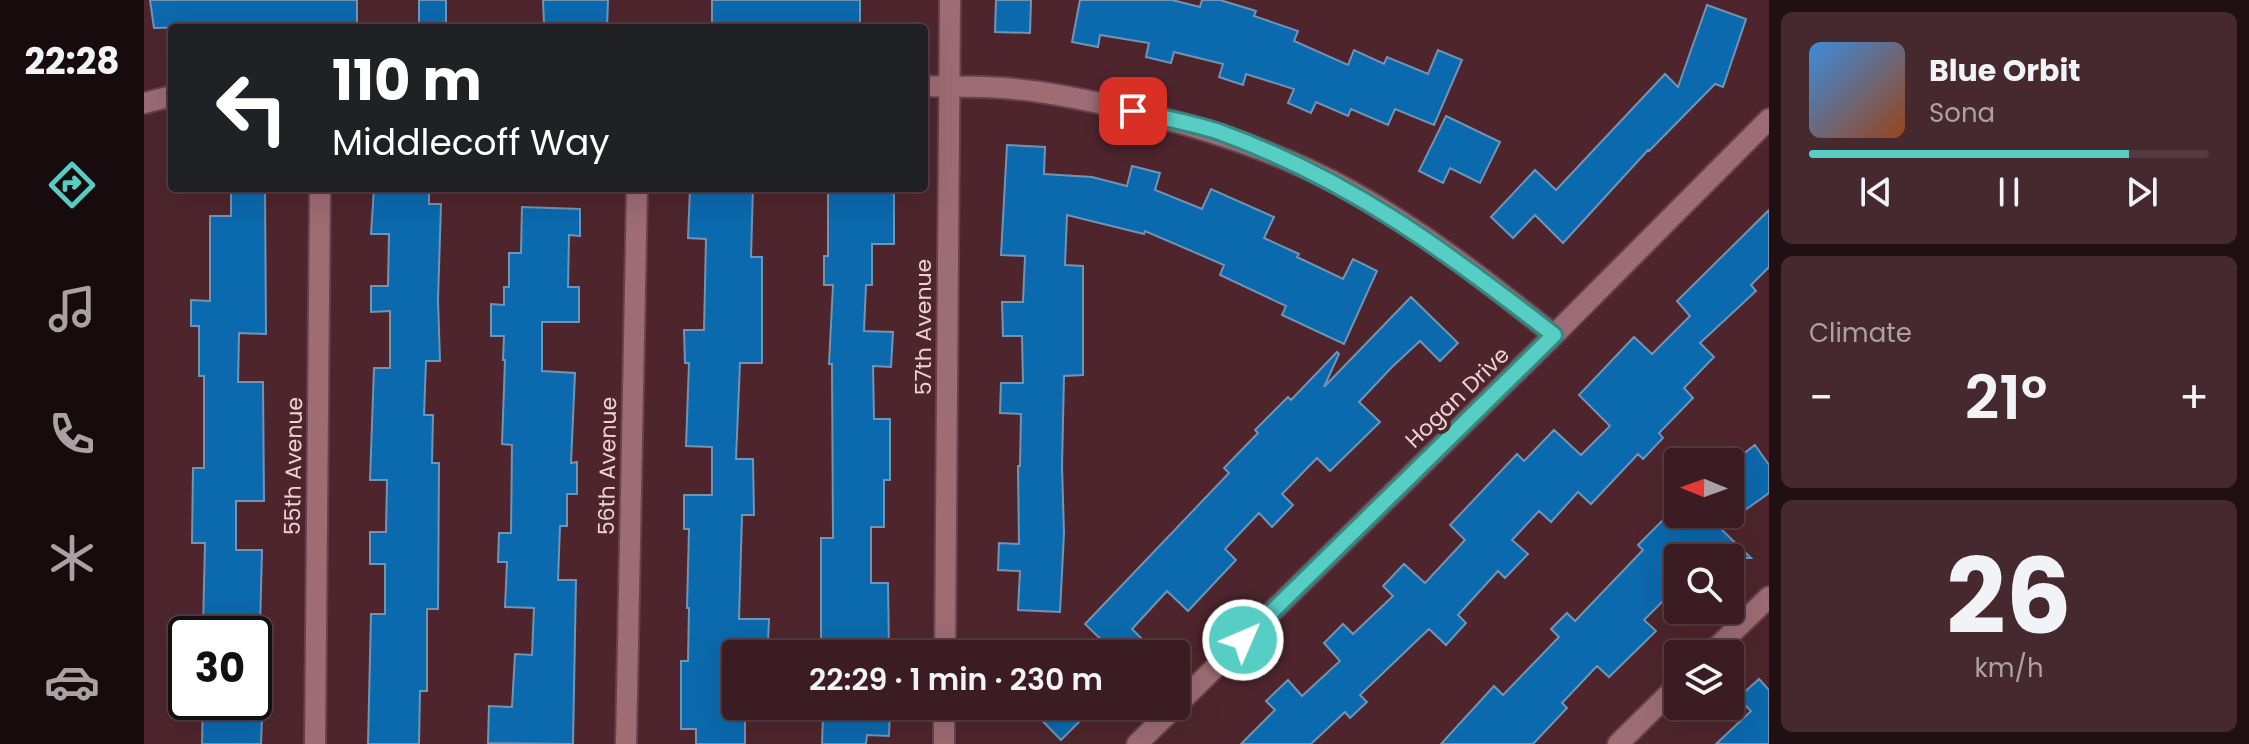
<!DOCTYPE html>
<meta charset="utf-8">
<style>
body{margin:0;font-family:Poppins,sans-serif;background:#45292f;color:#f1f3f6;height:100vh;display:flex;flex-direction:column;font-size:30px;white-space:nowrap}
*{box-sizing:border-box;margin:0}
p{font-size:26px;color:#aba1a5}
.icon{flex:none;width:44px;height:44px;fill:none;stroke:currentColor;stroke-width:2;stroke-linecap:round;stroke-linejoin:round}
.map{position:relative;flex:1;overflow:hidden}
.side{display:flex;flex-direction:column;gap:12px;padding:12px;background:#200f13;width:480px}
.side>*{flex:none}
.hud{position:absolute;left:24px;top:24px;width:760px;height:168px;border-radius:8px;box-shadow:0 8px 32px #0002,0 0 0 2px #543a40;background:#202124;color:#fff;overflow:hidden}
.needle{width:52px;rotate:271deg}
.tools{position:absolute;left:1520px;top:448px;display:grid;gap:16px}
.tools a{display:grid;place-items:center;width:80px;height:80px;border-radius:8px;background:#3a1c22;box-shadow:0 8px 32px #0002,0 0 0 2px #543a40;font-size:40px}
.speed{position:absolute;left:24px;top:616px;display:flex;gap:16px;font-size:40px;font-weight:700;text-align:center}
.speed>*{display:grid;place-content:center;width:104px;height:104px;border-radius:50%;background:#3a1c22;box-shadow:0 8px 32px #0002,0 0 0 2px #543a40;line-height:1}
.speed .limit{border:4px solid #111;border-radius:12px;background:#fff;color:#111}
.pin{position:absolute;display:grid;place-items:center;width:68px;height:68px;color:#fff;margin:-34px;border-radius:16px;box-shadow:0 4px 12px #0006}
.me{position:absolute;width:88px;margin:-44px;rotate:45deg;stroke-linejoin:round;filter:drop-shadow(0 0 6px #0008)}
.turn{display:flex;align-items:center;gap:28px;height:168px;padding:0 32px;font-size:36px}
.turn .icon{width:104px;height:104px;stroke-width:2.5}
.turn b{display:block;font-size:56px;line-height:68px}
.big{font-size:60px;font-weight:600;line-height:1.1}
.side .card{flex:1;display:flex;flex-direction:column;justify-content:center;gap:12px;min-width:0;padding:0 28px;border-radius:12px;background:#45292f}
.side .dial{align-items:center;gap:0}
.dial b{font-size:104px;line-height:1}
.song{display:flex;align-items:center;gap:24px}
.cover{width:96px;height:96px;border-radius:12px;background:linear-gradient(135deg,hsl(210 70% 55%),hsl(20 70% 35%))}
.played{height:8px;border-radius:4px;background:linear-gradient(90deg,#56cec4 80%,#543a40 80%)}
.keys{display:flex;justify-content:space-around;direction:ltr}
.heat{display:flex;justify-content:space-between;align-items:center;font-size:44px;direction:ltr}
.trip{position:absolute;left:578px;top:640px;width:468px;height:80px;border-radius:8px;background:#3a1c22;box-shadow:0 8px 32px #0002,0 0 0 2px #543a40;font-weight:600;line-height:80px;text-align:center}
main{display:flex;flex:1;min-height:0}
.tabs{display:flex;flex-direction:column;width:144px;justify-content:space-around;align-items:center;background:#170b0e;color:#aba1a5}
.tabs .icon{width:56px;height:56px}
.tabs .on{color:#56cec4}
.tabs b{font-size:36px;color:#f1f3f6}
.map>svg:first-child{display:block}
.building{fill:#0b69ad;stroke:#7194b5;stroke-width:2}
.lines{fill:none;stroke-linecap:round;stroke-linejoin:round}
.minor-casing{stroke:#66424b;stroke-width:24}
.minor{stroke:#9d6c75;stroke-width:20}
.route-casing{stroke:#38867f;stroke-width:20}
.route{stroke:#56cec4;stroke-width:14}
.labels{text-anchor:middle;stroke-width:8;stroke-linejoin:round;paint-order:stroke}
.street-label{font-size:22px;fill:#ecd1d5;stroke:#4e252d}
</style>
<main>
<nav class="tabs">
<b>22:28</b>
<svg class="icon on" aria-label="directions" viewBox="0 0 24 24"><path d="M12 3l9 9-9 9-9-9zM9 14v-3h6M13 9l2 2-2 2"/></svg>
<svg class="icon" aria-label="music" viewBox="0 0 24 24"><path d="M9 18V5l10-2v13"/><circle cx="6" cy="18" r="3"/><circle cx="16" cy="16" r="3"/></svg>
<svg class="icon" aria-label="phone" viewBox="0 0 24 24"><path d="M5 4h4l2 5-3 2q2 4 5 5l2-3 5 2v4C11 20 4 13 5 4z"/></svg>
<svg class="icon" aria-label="climate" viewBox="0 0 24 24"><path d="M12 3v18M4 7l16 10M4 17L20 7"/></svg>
<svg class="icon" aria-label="car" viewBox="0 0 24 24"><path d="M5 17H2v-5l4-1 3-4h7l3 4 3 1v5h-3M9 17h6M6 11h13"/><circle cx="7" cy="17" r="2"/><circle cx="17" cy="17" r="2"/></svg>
</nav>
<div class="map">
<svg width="1625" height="744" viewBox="0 0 1625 744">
<rect width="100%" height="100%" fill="#4e252d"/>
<!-- building -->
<path class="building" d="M6,0H213V28H188V24L10,28Z
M275,0H302V27H275Z
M399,0H464L463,28H435V23H400Z
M568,0H716V28H568Z
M852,0H887L886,33L851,32Z
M936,0H1028L1056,7L1058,0H1076L1112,11L1110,16L1154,31L1150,41L1204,65L1210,50L1240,64L1243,57L1284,74L1294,50L1318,60L1290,125L1251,109L1244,125L1207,109L1204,116L1172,102L1167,113L1144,103L1150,89L1102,74L1099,85L1075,77L1079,64L1030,52L1027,63L1002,57L1005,43L956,35L954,47L928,42Z
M1563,5L1602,19L1579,87L1571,84L1505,151L1504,150L1419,243L1391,215L1369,238L1347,217L1391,170L1412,190L1521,74L1534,87Z
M1302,116L1356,142L1336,183L1306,168L1299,183L1275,171Z
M863,145L901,147L900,174L948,177L983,186L988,166L1016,173L1011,190L1058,209L1067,189L1130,217L1120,238L1155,254L1153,257L1199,279L1209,259L1233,271L1200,344L1138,315L1142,306L1076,275L1080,265L1001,231L1000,234L923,215L921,265L939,266V375L920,376L918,466L920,533L916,612L874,610L876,571L854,570L855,543L875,544L874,466H876L877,414L856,413L857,383H879L878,336H859L858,302H879L881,256L857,255Z
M87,188H121L122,334L95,333L94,382H119L120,501H92V550H118L116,628L59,626L61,543H48L49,468H60V376H55V326H47V300L66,301V216H87Z
M230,188H285V204H297L294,300L296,361H282L280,415H289L288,463H295L294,609H283V691H276L275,744H224L227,614H241V564H226V532H242L243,480H226L230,368H246V311L227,312V286H244L245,234H227Z
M546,188H609L607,257H618V363H596L592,459H609L610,515H598L595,619H625L624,642H607V654H592V706H601V744H552V729H537V661H544L545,608H543L545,529H540V495H568V447L542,446L545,363H541L540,330H560L562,239L544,238Z
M684,188H750V244H728V285H722L720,331L749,332L747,367L729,366L730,419H746V480H740V527H727V583H744L745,651L677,654V538H689L688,364H685L689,285H680V256H684Z
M378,207L436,209V236L425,235L424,287H435V322H398V371L431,373L427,463L433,462V494H423V526H416L414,580H432L429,744L344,743L345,706L368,707L371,654L388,655L390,608L361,607L363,562H354L355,533H367L368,445L358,444L361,360H359L360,336H347V304L360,305V287H365V253H377Z
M1625,210V267L1607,285L1612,291L1556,343L1570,357L1540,388L1549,398L1515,433L1519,438L1499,459L1494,454L1447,504L1434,492L1407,522L1395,511L1368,540L1384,554L1361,578L1354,571L1314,615L1322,623L1302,645L1285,629L1216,695L1223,702L1206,718L1201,712L1167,744H1097L1131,710L1122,701L1144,680L1158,696L1196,661L1180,643L1199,624L1209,634L1249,596L1239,586L1260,564L1281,583L1321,540L1306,525L1373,454L1380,461L1410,430L1437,455L1466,426L1435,395L1490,337L1508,354L1546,316L1533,301Z
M1267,297L1314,343L1296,361L1276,341L1248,367L1215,402L1236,422L1186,471L1173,458L1138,494L1149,505L1128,527L1115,513L1081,549L1092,560L1044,611L1023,591L988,629L1013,654H972L941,624L1085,473L1080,468L1114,433L1111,430L1144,397L1147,400L1193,352L1195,354L1180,387Z
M1611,445L1625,465V493L1576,528L1607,558H1534V586L1500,620L1512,631L1465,677L1453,666L1418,703L1423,708L1389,744H1297L1350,686L1359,695L1415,637L1407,629L1423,613L1431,621L1499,550L1494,545L1525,514H1586V477L1597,469L1590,461Z
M1615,679L1625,690V744H1572L1607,711L1594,698Z
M59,702H89V717L118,718L117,744H58Z
M708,706H746L745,736L723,735L722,744H678L679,716H708Z
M884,706H951L917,740Z"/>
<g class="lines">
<defs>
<path id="minor" d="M780,86C806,87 833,86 859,88C901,91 944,100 985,110C1062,128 1137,152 1207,191C1280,232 1345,283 1410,335
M0,103L28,96
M801,654L806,0
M1566,654L1625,597
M1032,706L1410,335L1625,119
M171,744L176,188
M482,744L493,188
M800,744V706
M993,744L1032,706
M1474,744L1534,685"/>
</defs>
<!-- minor casing -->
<use href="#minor" class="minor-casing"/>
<!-- minor -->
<use href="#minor" class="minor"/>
</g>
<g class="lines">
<defs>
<path id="route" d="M989,111C1018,118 1050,123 1078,133C1208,181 1302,251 1410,335L1099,640"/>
</defs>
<!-- route casing -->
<use href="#route" class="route-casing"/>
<!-- route -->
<use href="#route" class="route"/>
</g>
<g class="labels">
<!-- street labels -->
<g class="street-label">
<text transform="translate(779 327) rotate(-90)" y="8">57th Avenue</text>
<text transform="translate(1313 397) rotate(-44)" y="8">Hogan Drive</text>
<text transform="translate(149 466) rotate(-89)" y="8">55th Avenue</text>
<text transform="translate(463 466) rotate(-89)" y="8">56th Avenue</text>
</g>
</g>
</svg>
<div class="tools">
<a><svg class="needle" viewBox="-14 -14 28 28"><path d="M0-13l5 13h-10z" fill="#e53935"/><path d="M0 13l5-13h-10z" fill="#aba1a5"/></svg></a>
<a><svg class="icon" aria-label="search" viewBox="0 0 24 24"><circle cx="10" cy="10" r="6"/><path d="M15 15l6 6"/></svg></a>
<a><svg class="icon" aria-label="layers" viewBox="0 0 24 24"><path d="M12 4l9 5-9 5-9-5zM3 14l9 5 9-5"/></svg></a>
</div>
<div class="speed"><div class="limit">30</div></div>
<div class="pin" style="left:989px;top:111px;background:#d93025"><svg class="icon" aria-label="arrive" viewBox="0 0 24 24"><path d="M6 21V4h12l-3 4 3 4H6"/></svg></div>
<svg class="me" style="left:1099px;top:640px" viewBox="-20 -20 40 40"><circle r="17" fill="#56cec4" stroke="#fff" stroke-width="3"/><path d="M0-11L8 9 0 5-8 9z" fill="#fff"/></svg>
<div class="trip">22:29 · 1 min · 230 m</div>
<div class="hud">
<div class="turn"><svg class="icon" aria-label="left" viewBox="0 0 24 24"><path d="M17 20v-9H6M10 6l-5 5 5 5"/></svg><div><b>110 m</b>Middlecoff Way</div></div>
</div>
</div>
<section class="side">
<div class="card">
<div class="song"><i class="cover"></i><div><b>Blue Orbit</b><p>Sona</p></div></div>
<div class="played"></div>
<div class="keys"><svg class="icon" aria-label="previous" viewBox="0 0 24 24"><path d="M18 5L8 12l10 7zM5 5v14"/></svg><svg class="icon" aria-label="pause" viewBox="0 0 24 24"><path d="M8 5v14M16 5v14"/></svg><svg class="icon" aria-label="next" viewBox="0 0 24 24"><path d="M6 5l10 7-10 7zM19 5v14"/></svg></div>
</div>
<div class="card"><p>Climate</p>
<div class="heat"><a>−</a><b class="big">21°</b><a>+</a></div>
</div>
<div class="card dial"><b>26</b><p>km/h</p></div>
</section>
</main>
